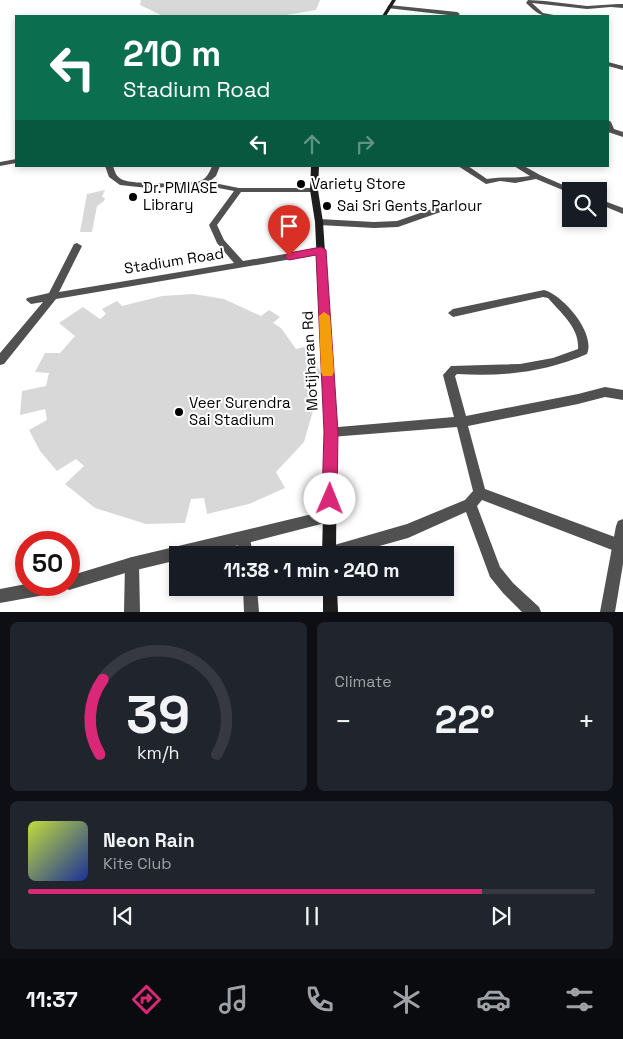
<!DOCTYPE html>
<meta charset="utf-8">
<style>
body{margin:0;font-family:"Space Grotesk",sans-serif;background:#20242c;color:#f1f3f6;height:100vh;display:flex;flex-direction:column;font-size:19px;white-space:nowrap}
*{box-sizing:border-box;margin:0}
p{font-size:16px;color:#9ea1a6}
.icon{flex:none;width:28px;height:28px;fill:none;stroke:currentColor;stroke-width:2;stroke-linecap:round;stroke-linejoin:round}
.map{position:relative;height:612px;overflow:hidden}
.sheet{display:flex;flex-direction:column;gap:10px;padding:10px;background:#0d0f14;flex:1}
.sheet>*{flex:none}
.top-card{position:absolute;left:15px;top:15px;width:594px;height:152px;border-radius:0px;box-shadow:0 2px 8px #0003;background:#0b6e4f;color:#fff;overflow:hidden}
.controls{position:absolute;left:562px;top:182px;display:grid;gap:10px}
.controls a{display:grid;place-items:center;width:45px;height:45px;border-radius:0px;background:#171b24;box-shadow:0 2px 8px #0003;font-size:25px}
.speed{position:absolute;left:15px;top:531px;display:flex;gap:10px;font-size:25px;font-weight:700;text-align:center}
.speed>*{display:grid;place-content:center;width:65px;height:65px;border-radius:50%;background:#171b24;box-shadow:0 2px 8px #0003;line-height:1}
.speed .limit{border:8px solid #d22;background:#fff;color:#111}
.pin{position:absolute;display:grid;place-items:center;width:42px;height:42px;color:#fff;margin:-51px -21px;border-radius:50% 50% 50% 0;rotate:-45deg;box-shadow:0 0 5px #0007}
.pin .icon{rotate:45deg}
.me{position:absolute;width:55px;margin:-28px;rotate:1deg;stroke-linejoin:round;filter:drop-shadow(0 0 4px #0008)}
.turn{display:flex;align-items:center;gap:18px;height:105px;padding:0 25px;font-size:22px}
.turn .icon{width:65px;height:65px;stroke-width:2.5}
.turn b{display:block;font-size:35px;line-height:42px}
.lanes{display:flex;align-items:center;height:48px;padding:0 25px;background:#0003;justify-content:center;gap:25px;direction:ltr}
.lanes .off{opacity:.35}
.big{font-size:38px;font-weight:600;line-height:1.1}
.sheet .card{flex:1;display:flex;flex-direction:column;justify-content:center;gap:8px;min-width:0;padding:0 18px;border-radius:8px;background:#20242c}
.sheet .dial{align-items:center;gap:0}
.dial svg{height:130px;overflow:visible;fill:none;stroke:#363941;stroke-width:7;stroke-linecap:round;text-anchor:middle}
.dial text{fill:#f1f3f6;stroke:none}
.song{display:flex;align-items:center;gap:15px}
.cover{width:60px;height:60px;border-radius:8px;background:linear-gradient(135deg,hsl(70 70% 55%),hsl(230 70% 35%))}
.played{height:5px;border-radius:2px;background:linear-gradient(90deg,#db2777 80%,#363941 80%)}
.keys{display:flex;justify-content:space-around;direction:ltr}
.heat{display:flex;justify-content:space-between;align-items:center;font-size:28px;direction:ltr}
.sheet .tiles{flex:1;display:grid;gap:10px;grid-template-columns:1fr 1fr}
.card:last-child{grid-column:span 2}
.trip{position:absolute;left:169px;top:546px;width:285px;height:50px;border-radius:0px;background:#171b24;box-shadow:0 2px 8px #0003;font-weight:600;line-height:50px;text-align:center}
.tab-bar{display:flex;height:80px;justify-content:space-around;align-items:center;background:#090b0e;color:#9ea1a6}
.tab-bar .icon{width:35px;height:35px}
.tab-bar .on{color:#db2777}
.tab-bar b{font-size:22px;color:#f1f3f6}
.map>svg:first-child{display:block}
.green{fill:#d8d8d8}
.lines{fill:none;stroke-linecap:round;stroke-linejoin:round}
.minor{fill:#515151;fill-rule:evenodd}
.tertiary{fill:#515151;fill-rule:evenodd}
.secondary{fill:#1e1e1e;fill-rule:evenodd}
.route{fill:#db2777;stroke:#8e194d}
.slow{fill:#f59e0b}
.poi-dot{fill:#000;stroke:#fff;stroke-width:2}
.labels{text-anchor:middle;stroke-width:4;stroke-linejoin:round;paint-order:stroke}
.poi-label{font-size:15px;fill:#000;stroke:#fff;text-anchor:start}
.street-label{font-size:15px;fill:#000;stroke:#fff}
</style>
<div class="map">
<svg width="623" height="612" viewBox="0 0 623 612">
<rect width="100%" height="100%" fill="#fff"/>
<!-- green -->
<path class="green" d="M141,0H320L316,10L280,16H163L140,5Z
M105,190L102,197L105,198L104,201L97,206L92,232H80L87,194Z
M193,294L224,299L261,316L269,310L280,317L273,323L281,328L296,349L308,346L324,379L312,382L317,397L304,442L276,472L285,488L249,504L207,514L204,498L191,499L185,523L146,524L95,508L65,484L84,466L76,459L57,471L40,451L29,430L47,420L45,409L20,415L22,391L46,386L49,373L35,372L45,353H60L75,336L59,323L83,307L100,319L106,314L102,309L117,301L122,306L162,296Z"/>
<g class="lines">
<!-- minor -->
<path class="minor" d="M528,0L545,1L587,6L618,4H623V8L611,7L587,9L532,3L543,13L559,16C541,17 539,15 526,3Z
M389,5L457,12L460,14L457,16L387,8Z
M608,62L623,66V70L608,66Z
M608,120L611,122L614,129L623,132V137L608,132Z
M16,159V163L0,166V162Z
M105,166H113C115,172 116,176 121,179C129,185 190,184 200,181C206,179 210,172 212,166H220L216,176L209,182L239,188H317V192H241L217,225L224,240L243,261L321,248L326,251L321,254L56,299L4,364L0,365V353L43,302L31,304L26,300L27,298L49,293L74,244L77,243L82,246L59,292L234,263L217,243L209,225L234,191L203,185L148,188L120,185L109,177Z
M458,166H468L487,179C502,176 515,179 530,176L514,166H524L540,175L577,191L570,193L536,179L515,183L500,181L486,184Z
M599,199L623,208V214L599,204Z
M449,203L452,204V208L398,227L374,228L319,225L315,222L319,219L374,222L397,221Z
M544,290C563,295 596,333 587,354C545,372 503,377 457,374L455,376L466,416L578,394L605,387L623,390V400L605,397L578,404L468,426L485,489L623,540V552L620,553L482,500L477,506L500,567L513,583L539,607L541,612H522L503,593L490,577L466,512L408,538L347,555H323L324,548L407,524L465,500L473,491L457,427L331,437L327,436L325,432L327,428L454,417L443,375L451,366L520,364L553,358L578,349C580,328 560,312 548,298L543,297L453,317L448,313L453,309Z
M244,531L249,533L253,555H239L237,538L239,533Z
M132,557L137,559L139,564L140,612H124L125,564L127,559Z
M243,588H257L259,612H244Z"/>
<!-- tertiary -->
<path class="tertiary" d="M329,510L334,511L336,516L334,521L329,522L201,555H178V560L132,571L69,590L67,589L61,592L0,603V589L26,584L69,585V576L132,557Z
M623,519V564L615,612H600L616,526L618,521Z"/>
<!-- secondary -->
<path class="secondary" d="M392,0H396L386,16H382Z
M311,166H319L318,190L323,222L337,432L336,555H322L325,432L315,222L310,190Z
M323,588H337L338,612H323Z"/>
</g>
<!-- route -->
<path class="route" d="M321,247L326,250L338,432L337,499L335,504L330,506L324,504L322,499L324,432L316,255L289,260L284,256L289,253Z"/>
<!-- slow -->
<path class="slow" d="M324,312L330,316L334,372L332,376H323L321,372L319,316Z"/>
<!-- markers -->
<g class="poi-dot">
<circle cx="301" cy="184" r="5"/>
<circle cx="133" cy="197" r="5"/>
<circle cx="327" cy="206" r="5"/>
<circle cx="179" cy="412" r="5"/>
</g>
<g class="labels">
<!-- poi labels -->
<g class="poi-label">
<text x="311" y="189">Variety Store</text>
<text x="143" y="193">Dr. PMIASE<tspan x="143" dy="17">Library</tspan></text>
<text x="337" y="211">Sai Sri Gents Parlour</text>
<text x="189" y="408">Veer Surendra<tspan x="189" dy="17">Sai Stadium</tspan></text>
</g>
<!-- street labels -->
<g class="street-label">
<text transform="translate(174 261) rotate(-9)" y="5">Stadium Road</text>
<text transform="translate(310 361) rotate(-93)" y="5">Motijharan Rd</text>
</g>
</g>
</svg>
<div class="controls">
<a><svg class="icon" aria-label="search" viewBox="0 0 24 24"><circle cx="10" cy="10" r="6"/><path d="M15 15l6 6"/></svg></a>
</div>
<div class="speed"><div class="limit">50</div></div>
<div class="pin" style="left:289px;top:256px;background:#d93025"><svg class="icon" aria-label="arrive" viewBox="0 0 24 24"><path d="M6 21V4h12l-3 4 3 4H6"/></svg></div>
<svg class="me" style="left:330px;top:499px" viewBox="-20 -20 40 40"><circle r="19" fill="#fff"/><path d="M0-13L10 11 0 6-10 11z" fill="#db2777"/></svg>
<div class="trip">11:38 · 1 min · 240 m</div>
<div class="top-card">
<div class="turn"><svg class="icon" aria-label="left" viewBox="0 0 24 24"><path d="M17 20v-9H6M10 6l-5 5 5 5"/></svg><div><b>210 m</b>Stadium Road</div></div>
<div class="lanes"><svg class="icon" aria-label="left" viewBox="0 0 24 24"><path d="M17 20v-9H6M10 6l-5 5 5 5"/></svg><svg class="icon off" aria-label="ahead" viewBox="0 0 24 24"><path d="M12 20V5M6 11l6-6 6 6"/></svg><svg class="icon off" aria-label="right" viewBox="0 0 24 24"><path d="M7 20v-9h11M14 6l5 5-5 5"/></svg></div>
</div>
</div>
<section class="sheet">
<div class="tiles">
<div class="card dial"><svg viewBox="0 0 100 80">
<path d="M14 69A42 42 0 1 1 86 69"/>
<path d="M14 69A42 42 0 0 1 16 23" stroke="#db2777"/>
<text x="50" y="56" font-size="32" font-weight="700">39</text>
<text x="50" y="72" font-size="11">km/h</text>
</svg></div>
<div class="card"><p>Climate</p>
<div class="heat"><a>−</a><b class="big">22°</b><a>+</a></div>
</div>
<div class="card">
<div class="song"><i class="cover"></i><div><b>Neon Rain</b><p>Kite Club</p></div></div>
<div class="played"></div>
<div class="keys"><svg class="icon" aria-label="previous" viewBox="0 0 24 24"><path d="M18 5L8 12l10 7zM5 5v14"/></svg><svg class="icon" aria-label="pause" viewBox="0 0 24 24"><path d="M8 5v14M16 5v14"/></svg><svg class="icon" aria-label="next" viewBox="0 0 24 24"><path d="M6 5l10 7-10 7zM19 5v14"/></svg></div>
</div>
</div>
</section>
<nav class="tab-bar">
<b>11:37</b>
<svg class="icon on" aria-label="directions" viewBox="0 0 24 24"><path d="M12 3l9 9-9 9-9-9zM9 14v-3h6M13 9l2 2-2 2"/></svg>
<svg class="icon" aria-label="music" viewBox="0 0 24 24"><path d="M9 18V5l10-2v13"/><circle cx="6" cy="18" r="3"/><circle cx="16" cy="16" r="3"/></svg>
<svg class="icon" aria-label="phone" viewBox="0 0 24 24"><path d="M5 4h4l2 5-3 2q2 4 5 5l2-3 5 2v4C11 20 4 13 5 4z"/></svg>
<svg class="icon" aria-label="climate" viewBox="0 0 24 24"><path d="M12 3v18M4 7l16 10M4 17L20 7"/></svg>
<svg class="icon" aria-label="car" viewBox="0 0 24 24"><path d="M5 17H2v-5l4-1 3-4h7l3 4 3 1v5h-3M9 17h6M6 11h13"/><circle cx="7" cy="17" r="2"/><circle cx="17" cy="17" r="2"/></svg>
<svg class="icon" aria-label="filters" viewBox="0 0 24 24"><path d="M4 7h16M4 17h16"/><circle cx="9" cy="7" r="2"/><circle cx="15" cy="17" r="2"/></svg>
</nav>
